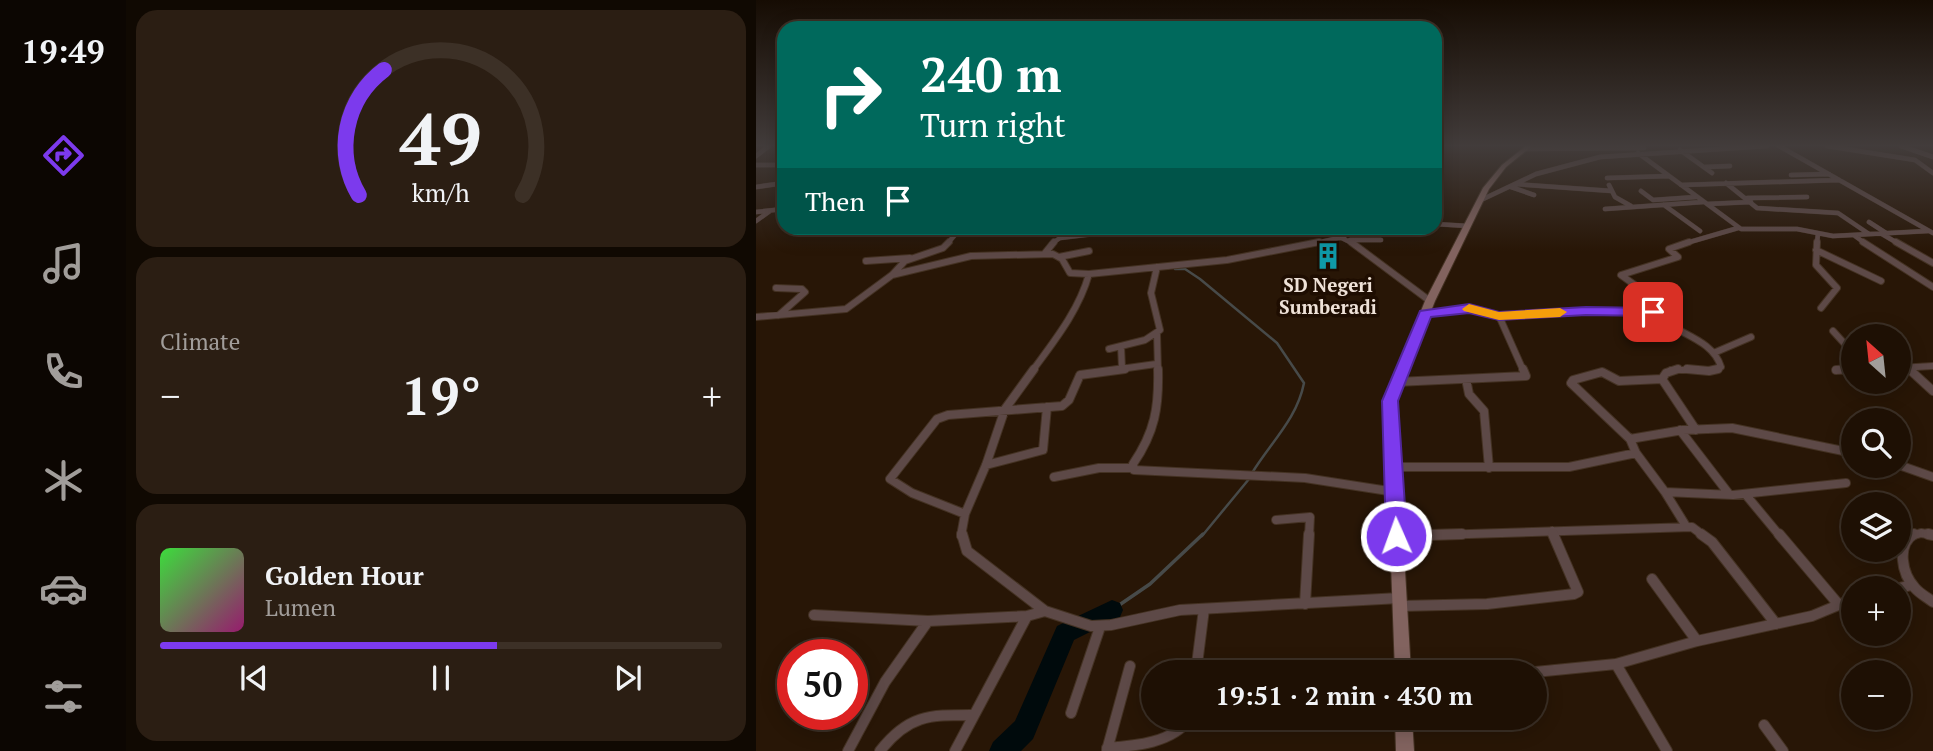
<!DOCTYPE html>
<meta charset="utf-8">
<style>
body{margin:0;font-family:"PT Serif",serif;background:#2b1e13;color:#f1f3f6;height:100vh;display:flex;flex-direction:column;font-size:26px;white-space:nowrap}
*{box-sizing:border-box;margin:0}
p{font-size:23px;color:#a19d9a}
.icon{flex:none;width:38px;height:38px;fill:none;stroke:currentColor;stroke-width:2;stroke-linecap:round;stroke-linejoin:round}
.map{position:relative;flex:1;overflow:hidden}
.panel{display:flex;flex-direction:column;gap:10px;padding:10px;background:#100902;width:630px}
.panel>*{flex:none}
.hud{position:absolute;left:21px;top:21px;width:665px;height:214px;border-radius:21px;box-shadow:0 4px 18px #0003,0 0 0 2px #3c3026;background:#00695c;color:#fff;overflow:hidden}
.needle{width:46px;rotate:333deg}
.controls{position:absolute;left:1085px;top:324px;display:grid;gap:14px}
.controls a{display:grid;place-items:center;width:70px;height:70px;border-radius:50%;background:#1e1004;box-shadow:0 4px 18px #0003,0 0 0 2px #3c3026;font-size:35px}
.speed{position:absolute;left:21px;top:639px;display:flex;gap:14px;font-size:35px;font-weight:700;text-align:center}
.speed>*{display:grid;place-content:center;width:91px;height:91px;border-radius:50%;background:#1e1004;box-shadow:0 4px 18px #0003,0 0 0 2px #3c3026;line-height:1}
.speed .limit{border:10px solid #d22;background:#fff;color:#111}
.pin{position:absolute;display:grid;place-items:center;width:60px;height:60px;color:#fff;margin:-30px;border-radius:14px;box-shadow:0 4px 10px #0006}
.me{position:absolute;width:77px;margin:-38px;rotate:358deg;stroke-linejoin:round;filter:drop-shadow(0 0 5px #0008)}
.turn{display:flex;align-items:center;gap:24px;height:147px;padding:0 28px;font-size:32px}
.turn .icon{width:91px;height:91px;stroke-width:2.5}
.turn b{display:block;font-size:49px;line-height:60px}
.then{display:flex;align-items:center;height:66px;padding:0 28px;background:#0003;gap:14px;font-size:26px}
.big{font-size:52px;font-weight:700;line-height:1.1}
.panel .card{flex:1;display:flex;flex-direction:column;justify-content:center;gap:10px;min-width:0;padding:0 24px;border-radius:21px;background:#2b1e13}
.panel .dial{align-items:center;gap:0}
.dial svg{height:182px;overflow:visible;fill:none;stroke:#3c3026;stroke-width:7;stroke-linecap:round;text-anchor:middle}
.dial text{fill:#f1f3f6;stroke:none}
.song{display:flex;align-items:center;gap:21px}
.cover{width:84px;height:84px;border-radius:10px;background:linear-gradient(135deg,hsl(120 70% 55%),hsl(320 70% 35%))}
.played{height:7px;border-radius:4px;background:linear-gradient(90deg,#7c3aed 60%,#3c3026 60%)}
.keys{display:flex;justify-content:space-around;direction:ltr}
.heat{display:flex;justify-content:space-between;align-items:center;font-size:38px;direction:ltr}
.trip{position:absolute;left:385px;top:660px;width:406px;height:70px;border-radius:35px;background:#1e1004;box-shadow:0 4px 18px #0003,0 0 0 2px #3c3026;font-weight:700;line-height:70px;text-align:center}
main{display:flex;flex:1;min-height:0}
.menu{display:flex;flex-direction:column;width:126px;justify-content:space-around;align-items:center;background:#0c0602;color:#a19d9a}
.menu .icon{width:49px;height:49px}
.menu .current{color:#7c3aed}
.menu b{font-size:32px;color:#f1f3f6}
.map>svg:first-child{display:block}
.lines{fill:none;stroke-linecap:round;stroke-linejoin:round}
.stream-far1{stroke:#474a49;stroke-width:2.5}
.stream{stroke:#474a49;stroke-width:3.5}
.river{fill:#000a0c;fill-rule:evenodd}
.minor-far3-casing{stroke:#443223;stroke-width:5}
.minor-far2-casing{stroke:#443223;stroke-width:8}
.minor-far1-casing{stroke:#443223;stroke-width:10}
.minor-casing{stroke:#443223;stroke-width:12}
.secondary-casing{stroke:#443223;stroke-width:2}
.minor-far3{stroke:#5d4947;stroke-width:4.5}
.minor-far2{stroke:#5d4947;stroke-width:6}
.minor-far1{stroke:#5d4947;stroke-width:8}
.minor{stroke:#5d4947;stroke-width:10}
.secondary{fill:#82635f;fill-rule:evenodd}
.route{fill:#7c3aed;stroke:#51269a;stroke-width:2}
.slow{fill:#f59e0b}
.labels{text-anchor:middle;stroke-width:7;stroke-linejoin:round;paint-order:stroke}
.far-poi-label{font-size:19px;font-weight:bold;fill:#eee1d7;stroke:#1e0d01}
</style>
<main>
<nav class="menu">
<b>19:49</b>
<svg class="icon current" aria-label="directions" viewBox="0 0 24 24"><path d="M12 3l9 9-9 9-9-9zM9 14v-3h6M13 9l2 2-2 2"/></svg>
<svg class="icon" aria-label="music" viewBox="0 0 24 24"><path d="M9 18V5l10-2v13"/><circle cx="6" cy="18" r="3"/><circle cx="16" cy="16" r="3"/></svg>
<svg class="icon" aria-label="phone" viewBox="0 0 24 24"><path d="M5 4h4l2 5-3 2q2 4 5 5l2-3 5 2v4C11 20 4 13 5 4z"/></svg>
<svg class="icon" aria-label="climate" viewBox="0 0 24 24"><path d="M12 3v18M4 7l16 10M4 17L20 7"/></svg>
<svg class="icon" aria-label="car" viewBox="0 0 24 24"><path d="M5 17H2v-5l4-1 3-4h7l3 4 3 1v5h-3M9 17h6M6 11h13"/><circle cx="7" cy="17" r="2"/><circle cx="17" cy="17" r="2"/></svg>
<svg class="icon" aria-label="filters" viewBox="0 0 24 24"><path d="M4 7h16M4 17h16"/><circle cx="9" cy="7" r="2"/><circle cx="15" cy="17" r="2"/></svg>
</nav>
<section class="panel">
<div class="card dial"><svg viewBox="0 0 100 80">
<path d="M14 69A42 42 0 1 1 86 69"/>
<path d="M14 69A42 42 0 0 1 25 14" stroke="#7c3aed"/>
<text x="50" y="56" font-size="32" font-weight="700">49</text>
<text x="50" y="72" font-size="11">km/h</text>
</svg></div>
<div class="card"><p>Climate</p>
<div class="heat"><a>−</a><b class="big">19°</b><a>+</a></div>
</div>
<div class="card">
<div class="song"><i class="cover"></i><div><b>Golden Hour</b><p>Lumen</p></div></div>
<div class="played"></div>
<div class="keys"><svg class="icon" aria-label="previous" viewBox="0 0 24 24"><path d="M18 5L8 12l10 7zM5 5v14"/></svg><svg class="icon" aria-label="pause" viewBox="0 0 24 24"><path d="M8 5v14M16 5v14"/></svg><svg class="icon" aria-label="next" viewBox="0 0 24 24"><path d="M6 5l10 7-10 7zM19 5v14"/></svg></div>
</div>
</section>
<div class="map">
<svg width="1177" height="751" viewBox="0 0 1177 751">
<rect width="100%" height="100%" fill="#281606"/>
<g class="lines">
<!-- stream-far1 -->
<path class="stream-far1" d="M419,269H429L444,279L521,343L548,383C541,419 515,442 496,473
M446,536L493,479"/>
<!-- stream -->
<path class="stream" d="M356,610L394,584L447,534"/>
<!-- river -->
<path class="river" d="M356,600L364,603L367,610L364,617L318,640L277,739L265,751H233L237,742L259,721L301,626Z"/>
<defs>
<path id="minor-far3" d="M1023,146L1177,233
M1071,146L1159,160L1177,173
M1145,146L1177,157
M769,149L888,148
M924,150L956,173
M882,153L985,229H1041L1077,236L1172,231
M0,156L13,146
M0,165H28
M949,167L974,166
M1035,175L1073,174
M851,178L913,176
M970,183L1001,208L1082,213L1113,234
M759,184L856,191
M853,185L859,197L875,206
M925,185L1083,180
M0,187L28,183
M755,187L778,195
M885,191L897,200L940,197
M991,198L1051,197
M725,200L780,174L844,157L1011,146
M951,204L995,202
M908,205L944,231
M849,209L947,202
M0,212L28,209
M0,221L14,211
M1113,222L1130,233
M679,224L712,226
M565,228L598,244
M1126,234L1143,244
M1099,236L1110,244
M594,240H625
M191,244L205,228
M295,244L304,238L387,228
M555,244L588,237
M927,244L982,228
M1061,244L1062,233"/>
<path id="minor-far2" d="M595,242L674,301
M1061,242L1060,265L1081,288L1065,308
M1107,242L1177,287
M1140,242L1177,263
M1060,250L1125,281
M289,253L298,242
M303,257L333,251
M110,261L154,258
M136,275L149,261L187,248L193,242
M20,288L46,289L49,292L23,315
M897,312C917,334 956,337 965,367L958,370
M669,314L713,309L743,316L830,311H901L903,310L894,296L865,275L922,257L913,249L933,242
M743,316L767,370
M0,317L90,309L136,275L215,256L297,254L306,259L314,273L333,274L471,260L563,242
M1077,331L1097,353
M401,334L402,370
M365,346L366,368
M353,349L389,340L404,330L395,293L401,267
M960,352L995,337
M1151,367L1155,370
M1143,368L1177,366
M277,370C299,340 323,310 333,274
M357,370L400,364
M915,370H946
M1080,370L1097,369"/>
<path id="minor-far1" d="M402,369C403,407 399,432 377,464L378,470L549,478L639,492
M922,369L910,373L906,379L940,430
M931,369L953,371L962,369
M1153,369L1177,391
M1080,370L1097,369
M710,379L713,394L728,411L733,468
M640,382L770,376L767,369
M924,430L973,494
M874,439L815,383L817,380L846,372L863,381L906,379
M880,453L909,492L977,495L1090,483
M230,465L287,450L291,407
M1143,465L1177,477
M637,467H813L880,453L874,439L927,430L976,428L1097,453
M298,477L343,468H377
M909,492L930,526
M990,495L1024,536
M209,514L156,493L134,479L181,419L192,415L306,406L313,400L324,375L369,369
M520,520L554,517L553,536
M796,531L798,536
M205,536L209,514L230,465L249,409L278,369
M648,536L936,527L948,536
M1155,536L1165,533L1177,535"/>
<path id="minor" d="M206,534L211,551L289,611L335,626L355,625L424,610L644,598
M945,534L956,542L1020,624
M1023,534L1083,605
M1158,534C1140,545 1146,574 1159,588C1164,594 1171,597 1177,602
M1172,534L1177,535
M640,536L706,534
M896,579L941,641
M1143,588L1156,585
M549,604L553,534
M644,606L731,604L818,594L822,592L797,534
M58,615L172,621L271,616L289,611
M860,664L911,751
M440,672L448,609
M779,672L860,664L941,641L1056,616L1097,599
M315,713L344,627
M1008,725L1027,751
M351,748C379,746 417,743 434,718
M351,750L374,666
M92,751L129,682L172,621
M124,751C153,714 174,715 218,715
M199,751L271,616"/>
<path id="secondary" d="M770,146H776L750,167L733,189L679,301L639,401L655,672H639L629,401L669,301L727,188L746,165Z
M639,718H656L658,751H640Z"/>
</defs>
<!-- minor-far3 casing -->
<use href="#minor-far3" class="minor-far3-casing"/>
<!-- minor-far2 casing -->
<use href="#minor-far2" class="minor-far2-casing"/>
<!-- minor-far1 casing -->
<use href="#minor-far1" class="minor-far1-casing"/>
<!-- minor casing -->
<use href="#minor" class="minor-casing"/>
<!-- secondary casing -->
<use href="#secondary" class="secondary-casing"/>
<!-- minor-far3 -->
<use href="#minor-far3" class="minor-far3"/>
<!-- minor-far2 -->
<use href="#minor-far2" class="minor-far2"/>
<!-- minor-far1 -->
<use href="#minor-far1" class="minor-far1"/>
<!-- minor -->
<use href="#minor" class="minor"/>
<!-- secondary -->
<use href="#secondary" class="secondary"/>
</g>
<!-- sky -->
<linearGradient id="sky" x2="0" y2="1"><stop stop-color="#160c03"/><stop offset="0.58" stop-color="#423c3b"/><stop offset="1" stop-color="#423c3b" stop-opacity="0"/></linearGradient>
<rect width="1177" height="251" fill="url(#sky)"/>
<!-- route -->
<path class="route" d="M713,304L743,312L830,307L897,308L904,312L897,316L830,315L743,320L713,313L675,317L642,401L651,536L648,542L640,544L633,542L630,536L626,401L664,311Z"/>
<!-- slow -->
<path class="slow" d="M713,304L743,312L804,308L811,312L804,317L743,320L708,311L706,309Z"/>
<!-- icons -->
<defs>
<symbol id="building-bare" viewBox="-9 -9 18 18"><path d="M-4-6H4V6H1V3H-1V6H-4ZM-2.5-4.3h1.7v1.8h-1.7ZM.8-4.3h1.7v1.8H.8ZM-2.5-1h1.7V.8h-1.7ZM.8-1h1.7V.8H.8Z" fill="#0f9aa8" stroke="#1e0d01" stroke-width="2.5" paint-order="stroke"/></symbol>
</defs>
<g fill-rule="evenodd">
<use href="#building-bare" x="553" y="237" width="38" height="38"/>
</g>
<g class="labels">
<!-- far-poi labels -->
<g class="far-poi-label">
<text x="572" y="292">SD Negeri<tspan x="572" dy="22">Sumberadi</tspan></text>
</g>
</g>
</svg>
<div class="controls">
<a><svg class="needle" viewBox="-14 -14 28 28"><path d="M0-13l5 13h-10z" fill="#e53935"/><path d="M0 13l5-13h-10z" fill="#a19d9a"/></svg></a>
<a><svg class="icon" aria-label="search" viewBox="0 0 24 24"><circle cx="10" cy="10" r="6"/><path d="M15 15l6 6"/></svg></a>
<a><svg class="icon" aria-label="layers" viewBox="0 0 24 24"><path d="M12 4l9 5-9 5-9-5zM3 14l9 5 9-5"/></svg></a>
<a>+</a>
<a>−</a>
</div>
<div class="speed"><div class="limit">50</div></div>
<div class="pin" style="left:897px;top:312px;background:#d93025"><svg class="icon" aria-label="arrive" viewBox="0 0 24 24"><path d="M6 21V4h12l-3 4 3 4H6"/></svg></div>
<svg class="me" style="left:640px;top:536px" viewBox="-20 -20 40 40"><circle r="17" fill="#7c3aed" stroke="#fff" stroke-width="3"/><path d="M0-11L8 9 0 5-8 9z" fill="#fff"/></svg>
<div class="trip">19:51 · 2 min · 430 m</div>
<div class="hud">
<div class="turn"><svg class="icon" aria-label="right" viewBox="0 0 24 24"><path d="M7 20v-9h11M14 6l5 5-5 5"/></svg><div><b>240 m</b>Turn right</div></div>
<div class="then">Then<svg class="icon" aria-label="arrive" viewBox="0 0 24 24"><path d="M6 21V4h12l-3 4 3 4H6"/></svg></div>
</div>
</div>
</main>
